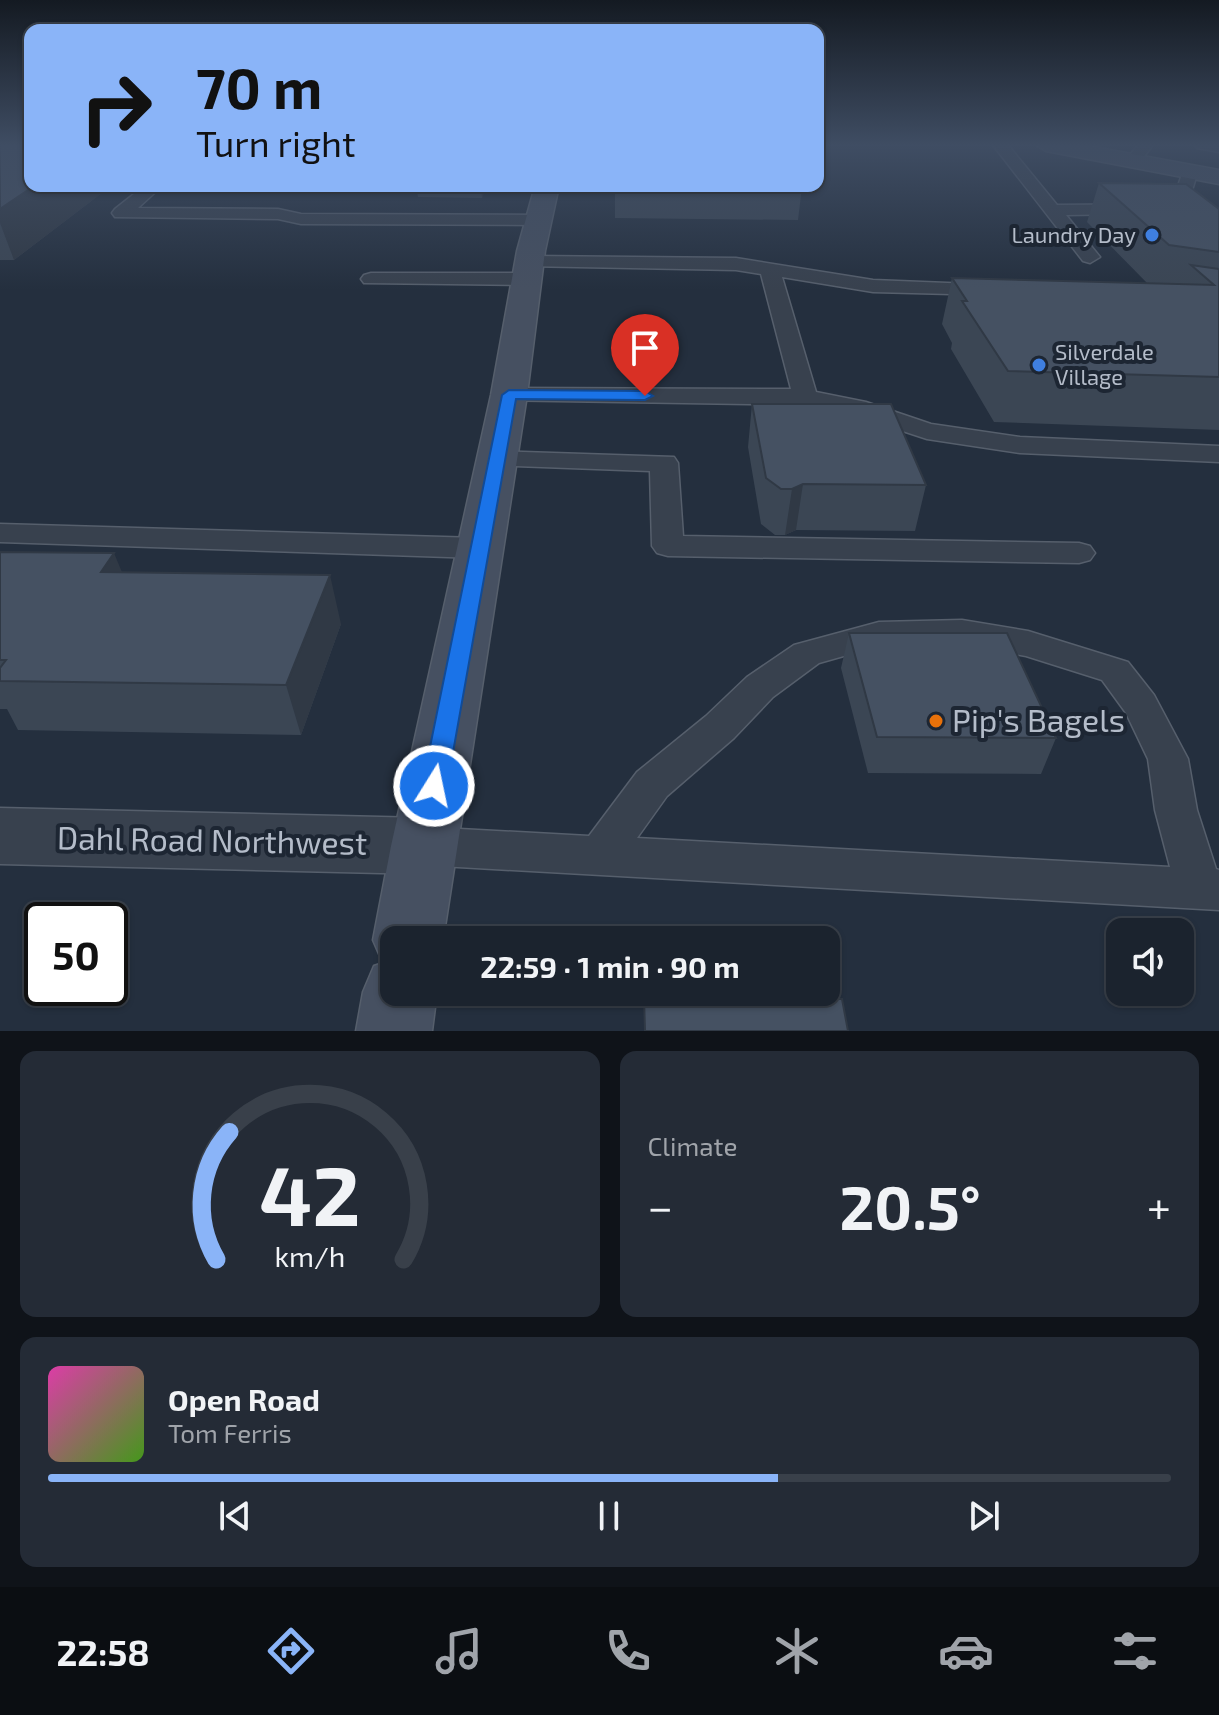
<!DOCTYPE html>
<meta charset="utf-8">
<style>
body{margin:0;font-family:"Exo 2",sans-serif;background:#242b36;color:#f1f3f6;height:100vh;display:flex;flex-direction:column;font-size:30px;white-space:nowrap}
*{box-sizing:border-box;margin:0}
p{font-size:26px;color:#a0a4aa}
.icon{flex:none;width:44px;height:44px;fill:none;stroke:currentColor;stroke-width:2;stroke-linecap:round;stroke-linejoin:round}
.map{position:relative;height:1031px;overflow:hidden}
.details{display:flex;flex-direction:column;gap:20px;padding:20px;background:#0f1319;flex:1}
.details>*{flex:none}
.top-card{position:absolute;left:24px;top:24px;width:800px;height:168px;border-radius:16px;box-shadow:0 2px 6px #0004,0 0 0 2px #39404a;background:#8ab4f8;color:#111;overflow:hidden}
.buttons{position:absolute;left:1106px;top:918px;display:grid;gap:16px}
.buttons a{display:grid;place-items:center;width:88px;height:88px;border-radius:16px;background:#1b232e;box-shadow:0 2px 6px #0004,0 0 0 2px #39404a;font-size:40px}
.speed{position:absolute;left:24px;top:902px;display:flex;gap:16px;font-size:40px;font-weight:700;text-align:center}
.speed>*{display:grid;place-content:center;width:104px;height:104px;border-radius:50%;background:#1b232e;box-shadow:0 2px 6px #0004,0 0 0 2px #39404a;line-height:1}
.speed .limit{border:4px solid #111;border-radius:12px;background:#fff;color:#111}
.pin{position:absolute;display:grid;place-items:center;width:68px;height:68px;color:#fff;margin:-82px -34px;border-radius:50% 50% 50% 0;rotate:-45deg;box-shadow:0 0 8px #0007}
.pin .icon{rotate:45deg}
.me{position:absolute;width:88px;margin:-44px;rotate:10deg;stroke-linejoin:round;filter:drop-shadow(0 0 6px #0008)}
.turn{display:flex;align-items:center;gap:28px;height:168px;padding:0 40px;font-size:36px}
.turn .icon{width:104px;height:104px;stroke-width:2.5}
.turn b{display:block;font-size:56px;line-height:68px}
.big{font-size:60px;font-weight:700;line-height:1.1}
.details .card{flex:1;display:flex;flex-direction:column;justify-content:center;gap:12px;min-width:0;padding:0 28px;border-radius:16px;background:#242b36}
.details .dial{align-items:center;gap:0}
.dial svg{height:208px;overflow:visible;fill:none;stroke:#39404a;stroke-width:7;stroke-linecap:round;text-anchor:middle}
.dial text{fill:#f1f3f6;stroke:none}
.song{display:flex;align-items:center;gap:24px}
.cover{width:96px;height:96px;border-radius:12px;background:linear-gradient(135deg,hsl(320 70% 55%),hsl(100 70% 35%))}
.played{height:8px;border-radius:4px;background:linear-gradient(90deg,#8ab4f8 65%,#39404a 65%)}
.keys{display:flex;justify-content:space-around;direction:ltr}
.heat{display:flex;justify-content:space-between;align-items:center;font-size:44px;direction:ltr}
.details .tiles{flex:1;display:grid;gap:20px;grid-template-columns:1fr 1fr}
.card:last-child{grid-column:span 2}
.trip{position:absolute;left:380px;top:926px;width:460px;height:80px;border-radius:16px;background:#1b232e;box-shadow:0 2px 6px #0004,0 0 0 2px #39404a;font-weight:700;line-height:80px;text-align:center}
.menu{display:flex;height:128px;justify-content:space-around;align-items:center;background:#0b0e12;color:#a0a4aa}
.menu .icon{width:56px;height:56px}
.menu .selected{color:#8ab4f8}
.menu b{font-size:36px;color:#f1f3f6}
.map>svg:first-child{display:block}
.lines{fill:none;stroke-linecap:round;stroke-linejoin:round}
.service-casing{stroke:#565f6c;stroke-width:3}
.minor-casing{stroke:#565f6c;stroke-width:3}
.secondary-casing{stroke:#565f6c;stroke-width:3}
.service{fill:#38414e;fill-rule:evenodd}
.minor{fill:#38414e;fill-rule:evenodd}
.secondary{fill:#465061;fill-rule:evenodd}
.wall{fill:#3b4654}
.shaded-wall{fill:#303945}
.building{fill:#455162;stroke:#303945;stroke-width:2}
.route{fill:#1a73e8;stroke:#114b97;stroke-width:2}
.shop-dot{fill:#3f7fe0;stroke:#1d2633;stroke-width:3}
.food-dot{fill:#e8710a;stroke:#1d2633;stroke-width:3}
.labels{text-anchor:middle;stroke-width:8;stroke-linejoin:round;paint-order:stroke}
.far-poi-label{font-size:22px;fill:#b4bcc9;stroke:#1d2633;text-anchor:end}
.near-poi-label{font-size:32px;fill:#b4bcc9;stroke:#1d2633;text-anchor:start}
.near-street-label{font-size:32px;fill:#b4bcc9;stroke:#1d2633}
</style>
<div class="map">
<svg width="1219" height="1031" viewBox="0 0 1219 1031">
<rect width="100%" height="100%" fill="#242f3e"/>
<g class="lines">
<defs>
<path id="service" d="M993,145H1008L1057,205L1172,204L1184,168H1196L1198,171L1185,213L1066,215L1100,257L1090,263L1083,261Z
M1138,145H1153L1138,164H1128L1125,161Z
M1195,145H1219V152L1197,148Z
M144,186H162L138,208L278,209L301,214L540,215L549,220L540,225L301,224L278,219L115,217L112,213L115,209Z
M531,256L736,258L873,280L997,285L1000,289L990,295L873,292L782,277L816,392L866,402L931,424L1020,437L1219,446V462L1020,453L927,439L851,414L805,405L500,400L497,395L500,390L509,388L791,389L761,274L736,270L524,266L521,262L524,258Z
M371,273H529L539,279L529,285L364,283L361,279L364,275Z
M496,451L674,457L678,463L683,536L1079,543L1090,546L1095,553L1090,560L1079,563L668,556L657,553L652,546L650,471L486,465L482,459L486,453Z
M0,524L478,538L489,541L494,548L489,555L478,558L0,542Z
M962,620L1028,631L1128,662L1154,695L1188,759L1197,810L1216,869L1219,870V910L423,865L408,860L401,846L408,832L423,827L589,836L637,772L706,716L747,677L794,645L879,622ZM962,644L1026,656L1102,680L1126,713L1148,759L1155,810L1170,867L637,838L667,796L734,738L773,697L819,663L879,646Z"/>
<path id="minor" d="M0,808L423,818L446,826L455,846L446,866L423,874L0,864Z"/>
<path id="secondary" d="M1036,145H1083L1219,170V184L1046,151Z
M535,186H559L545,251L527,395L443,940H394V992H437L432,1031H356L363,992L374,966L383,963L373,940L391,846L491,395L517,251Z"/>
</defs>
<!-- service casing -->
<use href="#service" class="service-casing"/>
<!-- minor casing -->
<use href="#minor" class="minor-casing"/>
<!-- secondary casing -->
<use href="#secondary" class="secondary-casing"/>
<!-- service -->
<use href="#service" class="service"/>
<!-- minor -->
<use href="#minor" class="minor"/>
<!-- secondary -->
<use href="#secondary" class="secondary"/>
</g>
<!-- wall -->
<path class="wall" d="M0,145L30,186H111L14,260H0Z
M1099,183L1219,209V430L994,422L951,349L952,343L942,324L952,278L1148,284L1087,222Z
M416,186H486L482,198L418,197Z
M615,186H801L802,187L798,220L615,218Z
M752,404L926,485L915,531L796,530L785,535H775L761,524L748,447Z
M0,552L122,572L341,624L301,735L18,730L7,709H0Z
M849,633L1056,738L1041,774L868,773L841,668Z"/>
<!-- shaded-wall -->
<path class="shaded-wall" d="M34,186H111L14,260L0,223V209Z
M481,186H486L482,198Z
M803,484L796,530L785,535L792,489Z
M114,553L134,601L101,572Z
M330,575L341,624L301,735L286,685Z"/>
<!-- building -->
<path class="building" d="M0,145H30V186H34L0,209Z
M1099,183L1186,184L1219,209V252L1169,245Z
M680,186H801L802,187Z
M1191,265L1219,269V377L1008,371L962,301H967L952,278L1214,285Z
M752,404H891L926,485L803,484L792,489H781L766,478Z
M0,552L114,553L101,572L330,575L286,685L0,681V668L6,660H0Z
M849,633H1007L1056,738L877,737Z
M644,998L842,999L848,1031H645Z"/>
<!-- sky -->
<linearGradient id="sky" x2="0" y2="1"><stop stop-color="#141a22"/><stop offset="0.5" stop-color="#3f4d63"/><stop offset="1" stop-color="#3f4d63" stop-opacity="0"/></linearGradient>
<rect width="1219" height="290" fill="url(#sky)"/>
<!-- route -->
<path class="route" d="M509,390L645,391L653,396L645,400L516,399L447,786L443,794L434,797L425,794L422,786L502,395Z"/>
<!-- markers -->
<g class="shop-dot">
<circle cx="1152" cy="235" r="8"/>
<circle cx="1039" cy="365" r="8"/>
</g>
<circle class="food-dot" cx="936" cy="721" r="8"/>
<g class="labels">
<!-- far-poi labels -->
<g class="far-poi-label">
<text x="1136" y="243">Laundry Day</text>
<text x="1055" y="360" text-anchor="start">Silverdale<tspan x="1055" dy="25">Village</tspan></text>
</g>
<!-- near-poi labels -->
<g class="near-poi-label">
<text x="952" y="732">Pip's Bagels</text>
</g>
<!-- near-street labels -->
<g class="near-street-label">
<text transform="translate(212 841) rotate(1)" y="11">Dahl Road Northwest</text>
</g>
</g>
</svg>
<div class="buttons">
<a><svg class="icon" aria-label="sound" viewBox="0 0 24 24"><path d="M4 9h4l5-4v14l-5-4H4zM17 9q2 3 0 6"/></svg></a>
</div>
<div class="speed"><div class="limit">50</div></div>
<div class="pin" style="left:645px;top:396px;background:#d93025"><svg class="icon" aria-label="arrive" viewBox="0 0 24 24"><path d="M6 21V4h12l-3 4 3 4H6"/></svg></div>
<svg class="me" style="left:434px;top:786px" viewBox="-20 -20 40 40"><circle r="17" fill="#1a73e8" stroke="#fff" stroke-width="3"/><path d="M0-11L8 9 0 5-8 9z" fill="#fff"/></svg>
<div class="trip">22:59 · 1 min · 90 m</div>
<div class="top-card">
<div class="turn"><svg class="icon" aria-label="right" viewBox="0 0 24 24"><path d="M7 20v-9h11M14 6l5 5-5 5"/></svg><div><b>70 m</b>Turn right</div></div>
</div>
</div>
<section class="details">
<div class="tiles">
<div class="card dial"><svg viewBox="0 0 100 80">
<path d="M14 69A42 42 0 1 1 86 69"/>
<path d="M14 69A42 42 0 0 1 19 20" stroke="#8ab4f8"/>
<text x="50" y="56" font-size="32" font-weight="700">42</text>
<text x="50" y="72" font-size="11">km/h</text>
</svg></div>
<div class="card"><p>Climate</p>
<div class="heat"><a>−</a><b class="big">20.5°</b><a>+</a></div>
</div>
<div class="card">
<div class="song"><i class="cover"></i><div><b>Open Road</b><p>Tom Ferris</p></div></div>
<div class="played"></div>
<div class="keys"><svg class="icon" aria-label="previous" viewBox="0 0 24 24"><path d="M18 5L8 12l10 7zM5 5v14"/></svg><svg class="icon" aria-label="pause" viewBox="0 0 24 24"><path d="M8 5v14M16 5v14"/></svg><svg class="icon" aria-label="next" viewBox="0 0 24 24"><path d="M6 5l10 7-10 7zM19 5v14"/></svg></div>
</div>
</div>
</section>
<nav class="menu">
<b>22:58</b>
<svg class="icon selected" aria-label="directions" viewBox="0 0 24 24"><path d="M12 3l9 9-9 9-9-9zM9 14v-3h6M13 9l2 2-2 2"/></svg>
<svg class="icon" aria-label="music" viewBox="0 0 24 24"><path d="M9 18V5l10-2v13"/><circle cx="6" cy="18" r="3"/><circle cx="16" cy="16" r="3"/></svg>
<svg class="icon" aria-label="phone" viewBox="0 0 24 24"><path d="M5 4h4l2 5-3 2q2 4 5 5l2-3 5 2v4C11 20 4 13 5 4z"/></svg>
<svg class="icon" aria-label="climate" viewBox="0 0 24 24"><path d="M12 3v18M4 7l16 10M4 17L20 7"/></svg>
<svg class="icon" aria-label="car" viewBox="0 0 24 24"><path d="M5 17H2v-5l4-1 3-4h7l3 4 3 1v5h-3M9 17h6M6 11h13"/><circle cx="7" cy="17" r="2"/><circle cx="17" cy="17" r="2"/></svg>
<svg class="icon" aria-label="filters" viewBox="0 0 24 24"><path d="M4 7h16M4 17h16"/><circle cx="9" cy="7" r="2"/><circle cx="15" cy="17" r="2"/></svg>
</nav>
